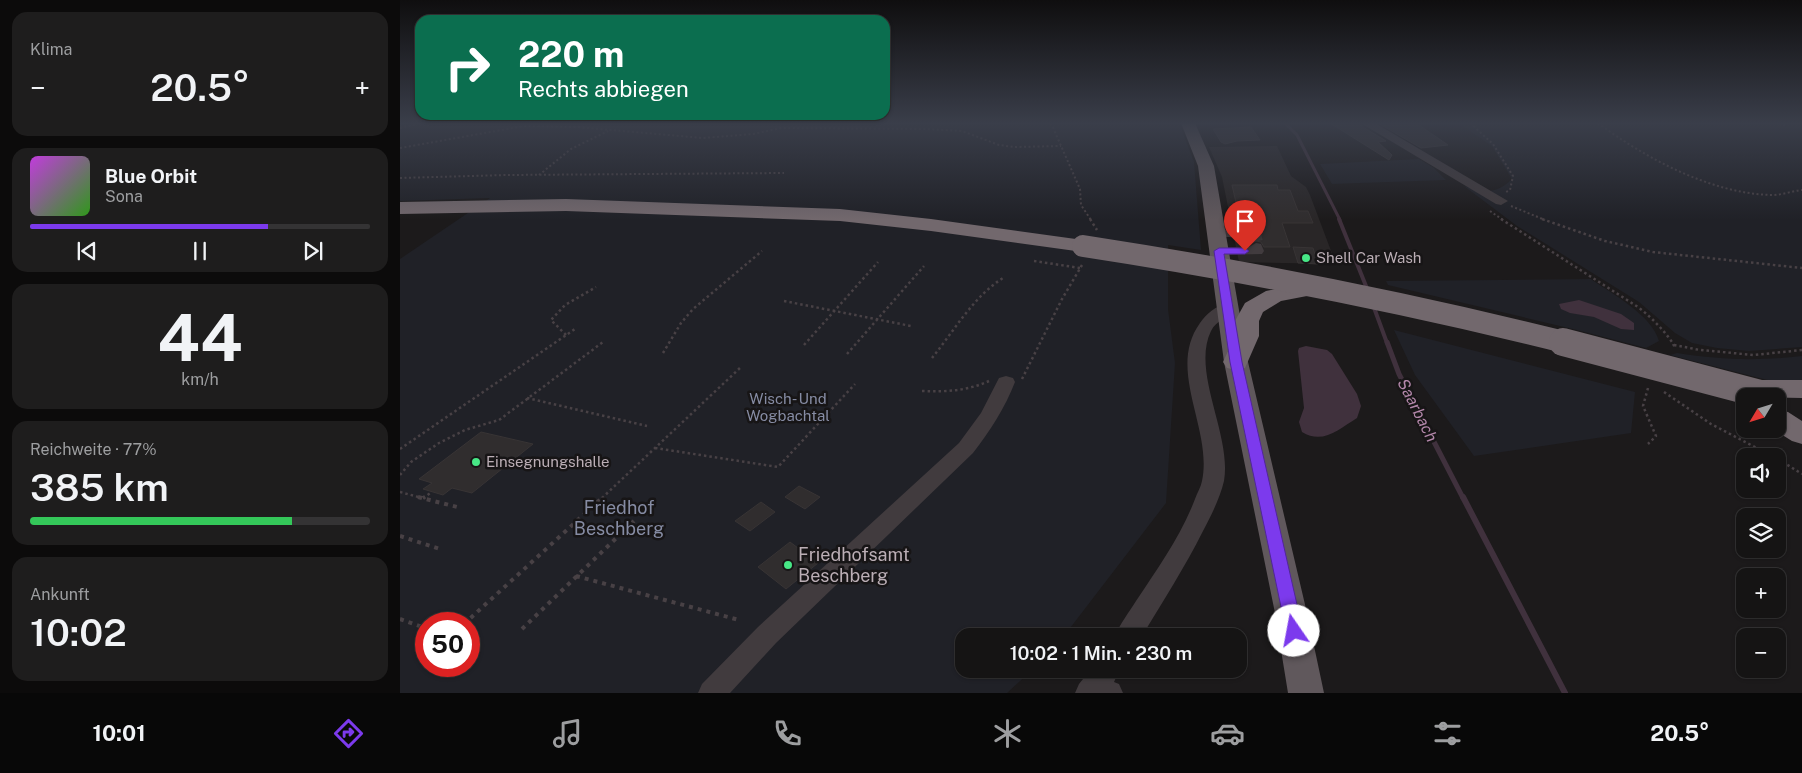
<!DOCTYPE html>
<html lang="de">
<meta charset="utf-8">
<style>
body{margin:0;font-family:"Public Sans",sans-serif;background:#1e1d1d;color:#f1f3f6;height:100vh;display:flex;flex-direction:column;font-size:19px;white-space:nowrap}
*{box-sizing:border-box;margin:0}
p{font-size:16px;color:#9d9ea0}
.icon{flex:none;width:28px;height:28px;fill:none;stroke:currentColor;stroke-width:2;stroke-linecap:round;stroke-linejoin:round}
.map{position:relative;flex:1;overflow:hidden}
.details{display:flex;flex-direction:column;gap:12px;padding:12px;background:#0c0b0b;width:400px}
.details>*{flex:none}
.hud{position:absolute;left:15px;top:15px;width:475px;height:105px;border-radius:15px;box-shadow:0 1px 4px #0004,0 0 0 1px #343334;background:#0b6e4f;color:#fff;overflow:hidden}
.needle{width:32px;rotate:232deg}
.controls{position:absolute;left:1336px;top:388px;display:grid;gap:10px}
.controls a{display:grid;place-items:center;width:50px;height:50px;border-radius:10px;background:#151414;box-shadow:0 1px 4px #0004,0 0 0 1px #343334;font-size:25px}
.speed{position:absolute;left:15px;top:612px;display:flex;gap:10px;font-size:25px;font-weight:700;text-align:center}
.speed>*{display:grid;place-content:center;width:65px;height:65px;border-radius:50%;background:#151414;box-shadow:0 1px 4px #0004,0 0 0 1px #343334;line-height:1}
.speed .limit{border:8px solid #d22;background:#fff;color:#111}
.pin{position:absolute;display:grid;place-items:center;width:42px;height:42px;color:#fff;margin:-51px -21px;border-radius:50% 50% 50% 0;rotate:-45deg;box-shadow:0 0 5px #0007}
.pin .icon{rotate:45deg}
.me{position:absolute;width:55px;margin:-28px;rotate:348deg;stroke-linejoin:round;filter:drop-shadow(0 0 4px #0008)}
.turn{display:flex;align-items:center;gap:18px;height:105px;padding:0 20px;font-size:22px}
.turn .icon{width:65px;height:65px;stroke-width:2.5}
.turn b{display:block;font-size:35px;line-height:42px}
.big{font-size:38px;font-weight:600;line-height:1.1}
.details .tile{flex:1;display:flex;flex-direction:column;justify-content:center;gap:8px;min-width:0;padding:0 18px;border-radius:15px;background:#1e1d1d}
.details .dial{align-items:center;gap:0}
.dial b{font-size:65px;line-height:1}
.song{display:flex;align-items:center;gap:15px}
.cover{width:60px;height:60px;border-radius:8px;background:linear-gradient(135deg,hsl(290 70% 55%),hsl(110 70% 35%))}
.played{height:5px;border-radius:2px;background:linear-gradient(90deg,#7c3aed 70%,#343334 70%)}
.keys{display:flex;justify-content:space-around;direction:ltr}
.heat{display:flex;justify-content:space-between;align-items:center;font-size:28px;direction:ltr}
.charge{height:8px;border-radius:4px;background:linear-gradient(90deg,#34c759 77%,#343334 0)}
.trip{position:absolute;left:555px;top:628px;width:292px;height:50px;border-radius:15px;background:#151414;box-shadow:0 1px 4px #0004,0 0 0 1px #343334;font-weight:600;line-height:50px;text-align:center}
.tab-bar{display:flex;height:80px;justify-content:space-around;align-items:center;background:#080808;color:#9d9ea0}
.tab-bar .icon{width:35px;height:35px}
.tab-bar .on{color:#7c3aed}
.tab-bar b{font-size:22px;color:#f1f3f6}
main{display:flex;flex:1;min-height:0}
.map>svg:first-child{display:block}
.built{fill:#292627}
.green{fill:#202127;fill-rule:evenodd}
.water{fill:#40313d}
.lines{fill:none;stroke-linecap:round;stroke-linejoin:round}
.stream-far3{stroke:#40313d;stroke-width:3}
.stream-far2{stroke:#40313d;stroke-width:4}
.stream-far1{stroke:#40313d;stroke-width:5}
.stream{stroke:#40313d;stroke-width:6}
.building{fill:#302d2e;stroke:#383435}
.minor-tunnel{stroke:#3c383a;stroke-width:16;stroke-dasharray:16 8;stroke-linecap:butt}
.path-far2{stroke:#484145;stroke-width:2;stroke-dasharray:2 2.5;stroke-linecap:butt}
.path-far1{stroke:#484145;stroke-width:2.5;stroke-dasharray:2.5 3;stroke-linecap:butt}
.path{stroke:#484145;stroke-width:4;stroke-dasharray:4 5;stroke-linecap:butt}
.minor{fill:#413b3e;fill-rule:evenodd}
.major{fill:#60585c;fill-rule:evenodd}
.highway{fill:#72686d;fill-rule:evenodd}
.highway-bridge-far1{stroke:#72686d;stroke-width:22}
.highway-bridge{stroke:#72686d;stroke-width:28}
.route{fill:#7c3aed;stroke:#51269a}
.poi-dot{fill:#47e786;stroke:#171516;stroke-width:2}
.labels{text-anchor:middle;stroke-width:5;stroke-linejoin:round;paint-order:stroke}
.poi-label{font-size:15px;fill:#bbaeb5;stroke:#171516;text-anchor:start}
.park-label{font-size:15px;fill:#868ca4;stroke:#171516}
.water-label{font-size:16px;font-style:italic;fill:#b387aa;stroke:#171516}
.near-park-label{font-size:18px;fill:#868ca4;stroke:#171516}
.near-poi-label{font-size:18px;fill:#bbaeb5;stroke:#171516;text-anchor:start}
</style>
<main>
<section class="details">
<div class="tile"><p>Klima</p>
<div class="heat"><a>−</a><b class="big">20.5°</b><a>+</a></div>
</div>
<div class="tile">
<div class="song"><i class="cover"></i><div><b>Blue Orbit</b><p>Sona</p></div></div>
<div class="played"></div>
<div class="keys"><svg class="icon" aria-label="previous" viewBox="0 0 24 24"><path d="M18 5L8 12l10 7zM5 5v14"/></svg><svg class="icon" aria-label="pause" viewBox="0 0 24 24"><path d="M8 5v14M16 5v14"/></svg><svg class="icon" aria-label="next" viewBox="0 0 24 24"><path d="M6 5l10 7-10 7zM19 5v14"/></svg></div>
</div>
<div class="tile dial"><b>44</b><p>km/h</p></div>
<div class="tile"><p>Reichweite · 77%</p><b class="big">385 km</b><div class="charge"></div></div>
<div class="tile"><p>Ankunft</p><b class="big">10:02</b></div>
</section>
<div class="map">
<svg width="1402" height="693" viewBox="0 0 1402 693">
<rect width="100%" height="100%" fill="#1c1a1b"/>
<!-- built -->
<path class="built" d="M877,146L891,176L906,187L910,195L936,264L839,262L822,177L809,147Z"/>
<!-- green -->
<path class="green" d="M0,123H779L794,162L801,250L768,245V309L775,363L766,503L664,636H564V669H633L607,693H0V259L90,198L0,201ZM26,624H69V666H26Z
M1058,123H1402V347L1349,351L1317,348L1292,343L1275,333L1239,302L1117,226L1064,186C1084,193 1097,194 1112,179L1092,146Z
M1019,159L1034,168L1046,180L932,184L920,164Z
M1191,279C1212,294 1252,315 1259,341L1246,348L1177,330L988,285L986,281Z
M994,330L1235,392L1231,433L1074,456L1015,375Z
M1277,353C1322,360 1357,361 1402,356V381L1379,383L1270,355Z"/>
<!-- water -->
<path class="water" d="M1179,300L1221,314L1234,323V330L1221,329L1194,317L1170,313L1161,309L1159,304Z
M906,346L927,350L932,354L957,394L961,406L957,418C939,429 923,445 902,432L899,422L904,408L898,351L899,348Z"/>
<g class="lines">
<!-- stream-far3 -->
<path class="stream-far3" d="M885,123L897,135L940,220"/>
<!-- stream-far2 -->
<path class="stream-far2" d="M939,219L968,291
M973,305L987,343"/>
<!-- stream-far1 -->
<path class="stream-far1" d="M987,342L999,374L1063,498"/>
<!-- stream -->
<path class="stream" d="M1063,497L1165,693"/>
</g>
<!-- building -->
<path class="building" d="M930,123H961L963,127L986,141L978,142L992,155L989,160Z
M978,123H1016L1048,145L1021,148Z
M851,127L860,140L837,141L825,144L821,142L813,129Z
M832,185H877L878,190H890L898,211H908L913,223H882L890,247H864L861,242L856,241L846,245L845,240L852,238L854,233L850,229H842Z
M893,247L913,248L918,264L898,263Z
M81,432L133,444L72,493L52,488L43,495L23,489L32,483L19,479Z
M399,486L420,497L405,509L385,497Z
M361,502L375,512L350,531L335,521Z
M390,542L418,563L386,589L358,567Z"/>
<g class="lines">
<!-- minor-tunnel -->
<path class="minor-tunnel" d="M845,234H853L856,247"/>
<!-- path-far2 -->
<path class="path-far2" d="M651,123L680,189L681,205L691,220
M1070,123L1093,144L1113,176L1110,190L1106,192
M1198,123C1245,158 1312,194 1372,195C1382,195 1392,191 1402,190
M1379,123L1386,126
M0,128L21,123
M0,148L124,126L177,127L303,138L353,134L381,128L526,129L562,131L599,145L615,147L661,146
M139,175L171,149L208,131
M0,178L107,175L384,173
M1111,206L1145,220
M1090,211L1103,220"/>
<!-- path-far1 -->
<path class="path-far1" d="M690,219L697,230
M1101,219L1238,307C1252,318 1264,330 1274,345L1270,347
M1142,219L1205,241L1253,252L1402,268
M634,261L680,268
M384,301L511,326
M166,335L151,320L165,305L196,287
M404,345L478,262
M1274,345L1300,350L1354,355L1402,350
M263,353L281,323L293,309L362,251
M447,354L524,266
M532,358C554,331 573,297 603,278
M622,379L662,299L682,265
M1248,388L1243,406L1256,436L1248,444
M522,391C546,392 567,391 589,381
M1264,392L1311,424L1372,456
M127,398L247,426
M255,448L378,467L455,384
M0,449L175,329
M1378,459L1402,474
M0,475L11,462L39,443L65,430L99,420L203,342
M0,492L22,498
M23,498L32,492
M202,498L341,367"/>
<!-- path -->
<path class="path" d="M18,497L61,508
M23,498L25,497
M0,536L40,549
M176,576L339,620
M0,619L25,628
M64,624L203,497
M122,629L234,521"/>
<!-- minor -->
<path class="minor" d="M963,123H975L1108,201L1101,205L1096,204L964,125Z
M816,229L850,231L852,234L850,237L845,238L811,236L809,233L811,230Z
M856,243L861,244L864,251L862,254L819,255L814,254L812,251L814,248L849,247Z
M827,303L833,305L835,308C829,318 816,320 811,331C791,372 832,435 824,481C820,498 811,516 803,531C785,567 763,601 742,636H715C720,624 729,612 736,601C758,568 781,536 795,499C797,493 801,487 802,481C813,429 766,370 800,323C806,314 816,306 827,303Z
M606,376L613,378L615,382C605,408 590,431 573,453L376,643L330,693H298L302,684L358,627L559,443L581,413L599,378Z
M691,669H720L714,682L719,684L723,693H675L679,684Z"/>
<!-- major -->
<path class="major" d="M781,123H795L814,166L848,362L907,613L924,693H888L875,613L824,362L798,166Z"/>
<!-- highway -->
<path class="highway" d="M166,199L440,209L531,219L683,240L690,242L693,246L690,250L683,252L531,231L440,221L166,211L0,214V202Z
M899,284L907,286L910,291L907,296L881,301L863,312L859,321V336L845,368L836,370L827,368L823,362L835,336V321L845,303L866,291Z
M1347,380H1402V398L1345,397L1338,395L1334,389L1338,383Z
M1378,410L1388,412L1402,421V444L1392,441L1373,429H1378Z"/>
<!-- highway-bridge-far1 -->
<path class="highway-bridge-far1" d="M683,246C846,271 1008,303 1168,343"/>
<!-- highway-bridge -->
<path class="highway-bridge" d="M1163,342L1368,396"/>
</g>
<!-- sky -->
<linearGradient id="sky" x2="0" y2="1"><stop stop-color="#0f0e0f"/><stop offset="0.56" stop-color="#3a3e4a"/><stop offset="1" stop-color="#3a3e4a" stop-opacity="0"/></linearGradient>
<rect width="1402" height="220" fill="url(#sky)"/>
<!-- route -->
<path class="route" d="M819,248H845L849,251L845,254H824L842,362L903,631L900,636L894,639L888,636L886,631L830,362L814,251Z"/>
<!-- markers -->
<g class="poi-dot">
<circle cx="906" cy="258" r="5"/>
<circle cx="76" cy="462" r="5"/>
<circle cx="388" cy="565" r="5"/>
</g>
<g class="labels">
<!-- poi labels -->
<g class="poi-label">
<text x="916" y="263">Shell Car Wash</text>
<text x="86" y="467">Einsegnungshalle</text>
</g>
<!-- park labels -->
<g class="park-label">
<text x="388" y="404">Wisch- Und<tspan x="388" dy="17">Wogbachtal</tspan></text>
</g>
<!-- water labels -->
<g class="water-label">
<text transform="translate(1018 410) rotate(63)" y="6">Saarbach</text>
</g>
<!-- near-park labels -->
<g class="near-park-label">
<text x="219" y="514">Friedhof<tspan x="219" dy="21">Beschberg</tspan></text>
</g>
<!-- near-poi labels -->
<g class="near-poi-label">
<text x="398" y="561">Friedhofsamt<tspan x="398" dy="21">Beschberg</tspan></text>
</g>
</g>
</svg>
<div class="controls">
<a><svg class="needle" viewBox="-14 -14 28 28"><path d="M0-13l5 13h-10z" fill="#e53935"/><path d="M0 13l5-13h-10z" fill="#9d9ea0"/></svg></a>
<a><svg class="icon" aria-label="sound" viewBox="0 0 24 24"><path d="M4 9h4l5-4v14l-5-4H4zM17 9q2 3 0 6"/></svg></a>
<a><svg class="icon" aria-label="layers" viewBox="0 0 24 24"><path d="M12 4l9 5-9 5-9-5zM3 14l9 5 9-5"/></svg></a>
<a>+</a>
<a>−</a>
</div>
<div class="speed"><div class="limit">50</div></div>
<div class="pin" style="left:845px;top:251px;background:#d93025"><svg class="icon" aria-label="arrive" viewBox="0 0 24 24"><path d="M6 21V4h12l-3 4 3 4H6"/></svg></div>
<svg class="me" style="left:894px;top:631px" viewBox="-20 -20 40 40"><circle r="19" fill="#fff"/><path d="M0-13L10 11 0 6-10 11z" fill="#7c3aed"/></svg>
<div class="trip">10:02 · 1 Min. · 230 m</div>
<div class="hud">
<div class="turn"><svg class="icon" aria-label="right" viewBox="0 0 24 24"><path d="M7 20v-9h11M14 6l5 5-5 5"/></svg><div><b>220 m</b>Rechts abbiegen</div></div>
</div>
</div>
</main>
<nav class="tab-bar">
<b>10:01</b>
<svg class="icon on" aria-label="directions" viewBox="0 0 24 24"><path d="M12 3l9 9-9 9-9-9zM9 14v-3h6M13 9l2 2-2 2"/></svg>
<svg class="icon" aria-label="music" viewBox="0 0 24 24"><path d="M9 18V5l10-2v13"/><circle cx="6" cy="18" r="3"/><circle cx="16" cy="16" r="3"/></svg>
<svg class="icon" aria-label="phone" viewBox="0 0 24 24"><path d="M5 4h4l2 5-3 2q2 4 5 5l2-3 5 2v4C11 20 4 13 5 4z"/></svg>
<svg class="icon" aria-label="climate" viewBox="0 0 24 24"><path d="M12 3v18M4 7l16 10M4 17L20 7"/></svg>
<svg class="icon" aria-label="car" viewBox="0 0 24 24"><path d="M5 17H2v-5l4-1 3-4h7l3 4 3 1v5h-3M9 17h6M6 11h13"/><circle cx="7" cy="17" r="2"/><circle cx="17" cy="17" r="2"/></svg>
<svg class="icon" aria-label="filters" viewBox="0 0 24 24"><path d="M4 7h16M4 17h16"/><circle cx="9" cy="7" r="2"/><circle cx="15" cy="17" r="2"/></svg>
<b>20.5°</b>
</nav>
